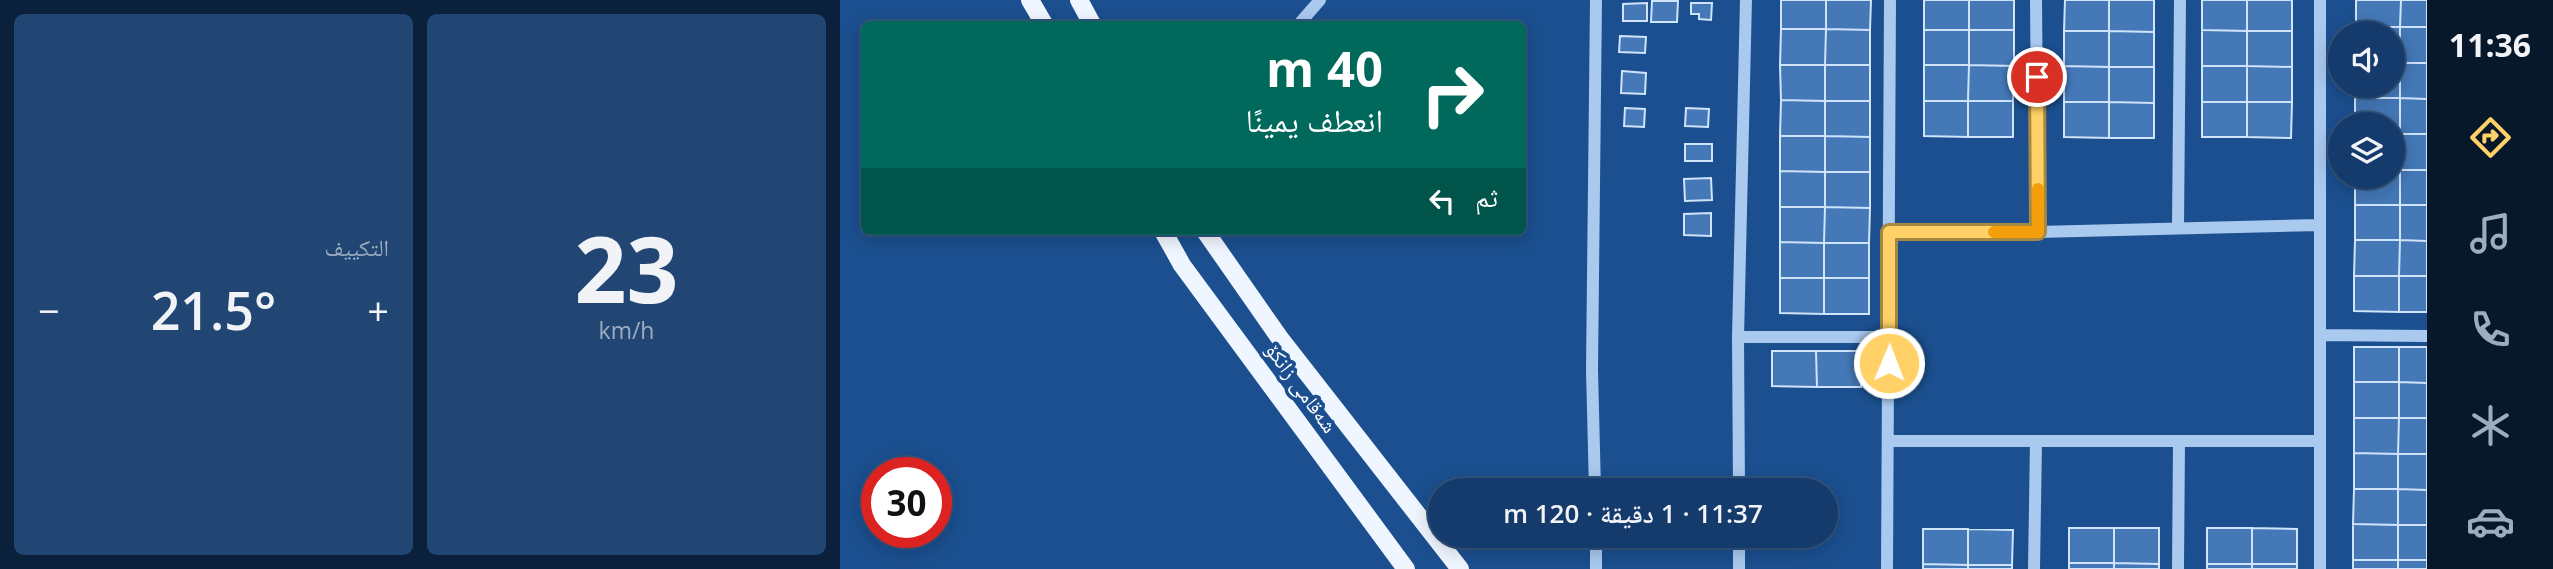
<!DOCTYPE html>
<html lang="ar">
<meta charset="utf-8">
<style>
body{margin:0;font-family:"Open Sans","Noto Naskh Arabic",sans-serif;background:#214673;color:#f1f3f6;direction:rtl;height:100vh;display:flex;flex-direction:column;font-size:26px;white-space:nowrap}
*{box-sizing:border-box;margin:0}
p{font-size:23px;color:#9dadc1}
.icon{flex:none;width:38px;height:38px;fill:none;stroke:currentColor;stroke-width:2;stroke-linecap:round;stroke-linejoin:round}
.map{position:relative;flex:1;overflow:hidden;direction:ltr}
.sheet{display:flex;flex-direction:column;gap:14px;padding:14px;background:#0b203b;width:840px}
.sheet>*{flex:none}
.banner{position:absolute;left:21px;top:21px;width:665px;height:214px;border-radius:10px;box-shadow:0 4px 18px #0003,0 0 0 2px #33557e;direction:rtl;background:#00695c;color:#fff;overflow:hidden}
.tools{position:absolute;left:1488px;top:21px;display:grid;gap:14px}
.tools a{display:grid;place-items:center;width:77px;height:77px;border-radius:50%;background:#143b6b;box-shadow:0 4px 18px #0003,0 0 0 2px #33557e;font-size:35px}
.speed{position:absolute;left:21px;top:457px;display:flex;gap:14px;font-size:35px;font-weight:700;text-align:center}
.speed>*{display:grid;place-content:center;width:91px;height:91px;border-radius:50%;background:#143b6b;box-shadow:0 4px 18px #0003,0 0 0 2px #33557e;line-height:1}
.speed .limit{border:10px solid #d22;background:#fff;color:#111}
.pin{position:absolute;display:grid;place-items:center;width:60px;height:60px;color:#fff;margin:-30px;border:4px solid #fff;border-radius:50%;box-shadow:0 2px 7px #0007}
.me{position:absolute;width:77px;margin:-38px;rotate:1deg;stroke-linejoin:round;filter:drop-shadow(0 0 5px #0008)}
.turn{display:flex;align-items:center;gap:24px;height:147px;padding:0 28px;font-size:32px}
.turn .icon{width:91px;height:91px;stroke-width:2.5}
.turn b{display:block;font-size:49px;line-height:60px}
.then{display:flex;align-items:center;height:66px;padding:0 28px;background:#0003;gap:14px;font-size:26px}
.big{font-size:52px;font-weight:600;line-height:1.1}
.sheet .widget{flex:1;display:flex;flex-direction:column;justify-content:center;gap:10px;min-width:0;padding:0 24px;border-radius:10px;background:#214673}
.sheet .dial{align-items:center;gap:0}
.dial b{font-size:91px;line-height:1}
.heat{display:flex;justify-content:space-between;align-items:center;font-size:38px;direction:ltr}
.sheet .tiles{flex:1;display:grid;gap:14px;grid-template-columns:repeat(2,1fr)}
.trip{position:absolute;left:588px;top:478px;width:410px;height:70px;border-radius:35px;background:#143b6b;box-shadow:0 4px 18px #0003,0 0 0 2px #33557e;font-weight:600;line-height:70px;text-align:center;direction:rtl}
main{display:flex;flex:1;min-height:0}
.tabs{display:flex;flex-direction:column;width:126px;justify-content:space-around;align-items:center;background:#08182b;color:#9dadc1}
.tabs .icon{width:49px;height:49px}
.tabs .current{color:#ffd166}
.tabs b{font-size:32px;color:#f1f3f6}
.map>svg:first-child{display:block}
.building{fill:#4478b7;stroke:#cfe3fa;stroke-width:2}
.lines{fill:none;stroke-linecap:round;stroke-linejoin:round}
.minor{stroke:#a9c9ee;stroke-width:12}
.major{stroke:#f0f6ff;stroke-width:18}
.route-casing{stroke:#a68842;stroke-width:18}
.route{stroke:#ffd166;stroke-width:12}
.slow{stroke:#f59e0b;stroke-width:12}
.labels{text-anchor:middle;stroke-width:7;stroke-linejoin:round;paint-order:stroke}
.street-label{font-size:21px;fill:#fff;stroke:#1b4f8f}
</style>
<main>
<nav class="tabs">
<b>11:36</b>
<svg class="icon current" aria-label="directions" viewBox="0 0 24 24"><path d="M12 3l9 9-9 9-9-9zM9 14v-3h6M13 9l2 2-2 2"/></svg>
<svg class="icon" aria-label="music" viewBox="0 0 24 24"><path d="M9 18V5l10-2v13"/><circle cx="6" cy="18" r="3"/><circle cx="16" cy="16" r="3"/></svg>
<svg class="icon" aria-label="phone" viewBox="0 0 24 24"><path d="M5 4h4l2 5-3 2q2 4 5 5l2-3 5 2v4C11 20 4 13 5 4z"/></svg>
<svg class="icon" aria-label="climate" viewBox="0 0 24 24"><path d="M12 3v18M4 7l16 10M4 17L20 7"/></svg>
<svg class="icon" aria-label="car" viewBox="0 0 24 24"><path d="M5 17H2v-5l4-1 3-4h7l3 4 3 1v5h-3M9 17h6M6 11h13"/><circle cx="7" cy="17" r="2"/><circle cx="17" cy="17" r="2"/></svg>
</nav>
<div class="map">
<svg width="1587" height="569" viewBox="0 0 1587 569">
<rect width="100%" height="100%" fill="#1b4f8f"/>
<!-- building -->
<path class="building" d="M941,0H986V29H941Z
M986,0H1031L1030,30L986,29Z
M1084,0H1129V30H1084Z
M1129,0H1174V30H1129Z
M1225,0H1269V31H1224Z
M1269,0H1314V32L1269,31Z
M1362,0H1407V31L1362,30Z
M1407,0H1452V31H1407Z
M1516,0H1561L1560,27H1516Z
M1561,0H1587V27H1560Z
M812,1H838L837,22H811Z
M807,3V21H783V4Z
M851,3H872L871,20L859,19V14H851Z
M1516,27H1560V63H1552V33H1516Z
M1560,27H1587V63H1560Z
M941,29H986L985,65H940Z
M986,29L1030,30V65H985Z
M1084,30H1129V65H1084Z
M1129,30H1174V66L1129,65Z
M1362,30L1407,31V66H1362Z
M1224,31H1269V67L1224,66Z
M1269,31L1314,32V67H1269Z
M1407,31H1452V67L1407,66Z
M780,36L806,37L805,53L779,52Z
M1552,63H1560V98H1515V86H1552Z
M1560,63H1587V99L1560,98Z
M940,65H985V101L941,100Z
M985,65H1030V101H985Z
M1084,65H1129L1128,101H1084Z
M1129,65L1174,66L1173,101H1128Z
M1224,66L1269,67V102H1224Z
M1362,66H1407V102H1362Z
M1407,66L1452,67V102H1407Z
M1269,67H1314V103L1269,102Z
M782,71L806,73L805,94L781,93Z
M1515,98H1560V134H1552V124H1515Z
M1560,98L1587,99V134H1560Z
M941,100L985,101V136H940Z
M985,101H1030V137L985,136Z
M1084,101H1128V137L1084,136Z
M1128,101H1173V137H1128Z
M1224,102H1269V138L1224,137Z
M1269,102L1314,103V138H1269Z
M1362,102H1407V137H1362Z
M1407,102H1452L1451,138L1407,137Z
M785,108L805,109L804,127L784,126Z
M846,108L869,109L868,127L845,126Z
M1552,134H1560V170H1552Z
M1560,134H1587V170H1560Z
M940,136H985V172L940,171Z
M985,136L1030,137V172H985Z
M845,144H872V161H845Z
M1552,170H1560V205H1515V177H1552Z
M1560,170H1587V205H1560Z
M940,171L985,172V207H940Z
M985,172H1030V208L985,207Z
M871,178L872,200L845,201L844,179Z
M1515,205H1560V240H1515Z
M1560,205H1587V241L1560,240Z
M940,207H985L984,243L940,242Z
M985,207L1030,208L1029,243H984Z
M871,213V236L844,235V214Z
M1515,240H1560L1559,276H1514Z
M1560,240L1587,241V276H1559Z
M940,242L984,243V278H940Z
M984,243H1029V278H984Z
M1514,276H1559V312L1514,311Z
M1559,276H1587V312H1559Z
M940,278H984V314L940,313Z
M984,278H1029V314H984Z
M1514,347H1559V382H1514Z
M1559,347H1587V383L1559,382Z
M932,351H976L977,387L932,386Z
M976,351H1021V387H977Z
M1514,382H1559V418H1514Z
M1559,382L1587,383V418H1559Z
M1514,418H1559L1558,454L1514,453Z
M1559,418H1587V454H1558Z
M1514,453L1558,454V489H1514Z
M1558,454H1587V490L1558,489Z
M1514,489H1558V525L1513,524Z
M1558,489L1587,490V525H1558Z
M1513,524L1558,525V560H1513Z
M1558,525H1587V560H1558Z
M1229,528H1274V563H1229Z
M1274,528H1319V564L1274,563Z
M1367,528H1412V564H1367Z
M1412,528L1457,529V564H1412Z
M1083,529H1128V565L1083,564Z
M1128,529L1173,530L1172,565H1128Z
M1513,560H1558V569H1513Z
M1558,560H1587V569H1558Z
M1229,563H1274V569H1229Z
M1274,563L1319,564V569H1274Z
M1083,564L1128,565V569H1083Z
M1367,564H1412V569H1367Z
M1412,564H1457V569H1412Z
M1128,565H1172V569H1128Z"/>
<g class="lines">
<!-- minor -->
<path class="minor" d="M1196,0L1198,232
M459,24L480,0
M1338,227L1340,0
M1049,232H1198L1480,225
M1480,335L1587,336
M898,337H1049
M1048,441H1480
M755,490L752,370L756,0
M899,490L898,337L906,0
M756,536V569
M899,536V569
M1047,569L1050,0
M1194,569L1196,441
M1338,569L1339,441
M1480,569V0"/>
<!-- major -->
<path class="major" d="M190,0L204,24
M239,0L252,24
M323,231L342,265L566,569
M365,231L439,337L620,569"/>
</g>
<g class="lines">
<defs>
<path id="route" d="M1049,363V232H1198L1197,77"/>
</defs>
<!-- route casing -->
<use href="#route" class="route-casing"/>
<!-- route -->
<use href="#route" class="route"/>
<!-- slow -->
<path class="slow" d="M1154,232H1198V189"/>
</g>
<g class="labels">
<!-- street labels -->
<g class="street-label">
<text transform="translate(461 388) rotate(54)" y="7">شەقامی زانکۆ</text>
</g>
</g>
</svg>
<div class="tools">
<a><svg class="icon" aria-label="sound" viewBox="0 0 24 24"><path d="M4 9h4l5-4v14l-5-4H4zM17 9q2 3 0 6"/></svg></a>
<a><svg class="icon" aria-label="layers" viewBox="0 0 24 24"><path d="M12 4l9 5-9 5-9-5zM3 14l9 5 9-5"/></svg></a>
</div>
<div class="speed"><div class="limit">30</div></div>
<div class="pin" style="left:1197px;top:77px;background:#d93025"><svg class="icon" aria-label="arrive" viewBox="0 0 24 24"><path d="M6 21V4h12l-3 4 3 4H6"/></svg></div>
<svg class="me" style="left:1049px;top:363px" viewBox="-20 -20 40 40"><circle r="17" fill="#ffd166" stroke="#fff" stroke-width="3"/><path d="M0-11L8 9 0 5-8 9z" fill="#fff"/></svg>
<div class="trip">11:37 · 1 دقيقة · 120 m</div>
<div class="banner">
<div class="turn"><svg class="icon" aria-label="right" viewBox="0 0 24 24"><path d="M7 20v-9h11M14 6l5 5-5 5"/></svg><div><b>40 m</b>انعطف يمينًا</div></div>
<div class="then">ثم<svg class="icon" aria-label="left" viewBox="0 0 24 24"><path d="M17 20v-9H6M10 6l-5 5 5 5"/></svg></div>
</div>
</div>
<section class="sheet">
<div class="tiles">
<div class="widget dial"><b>23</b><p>km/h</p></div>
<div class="widget"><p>التكييف</p>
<div class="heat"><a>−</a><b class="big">21.5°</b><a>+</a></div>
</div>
</div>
</section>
</main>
